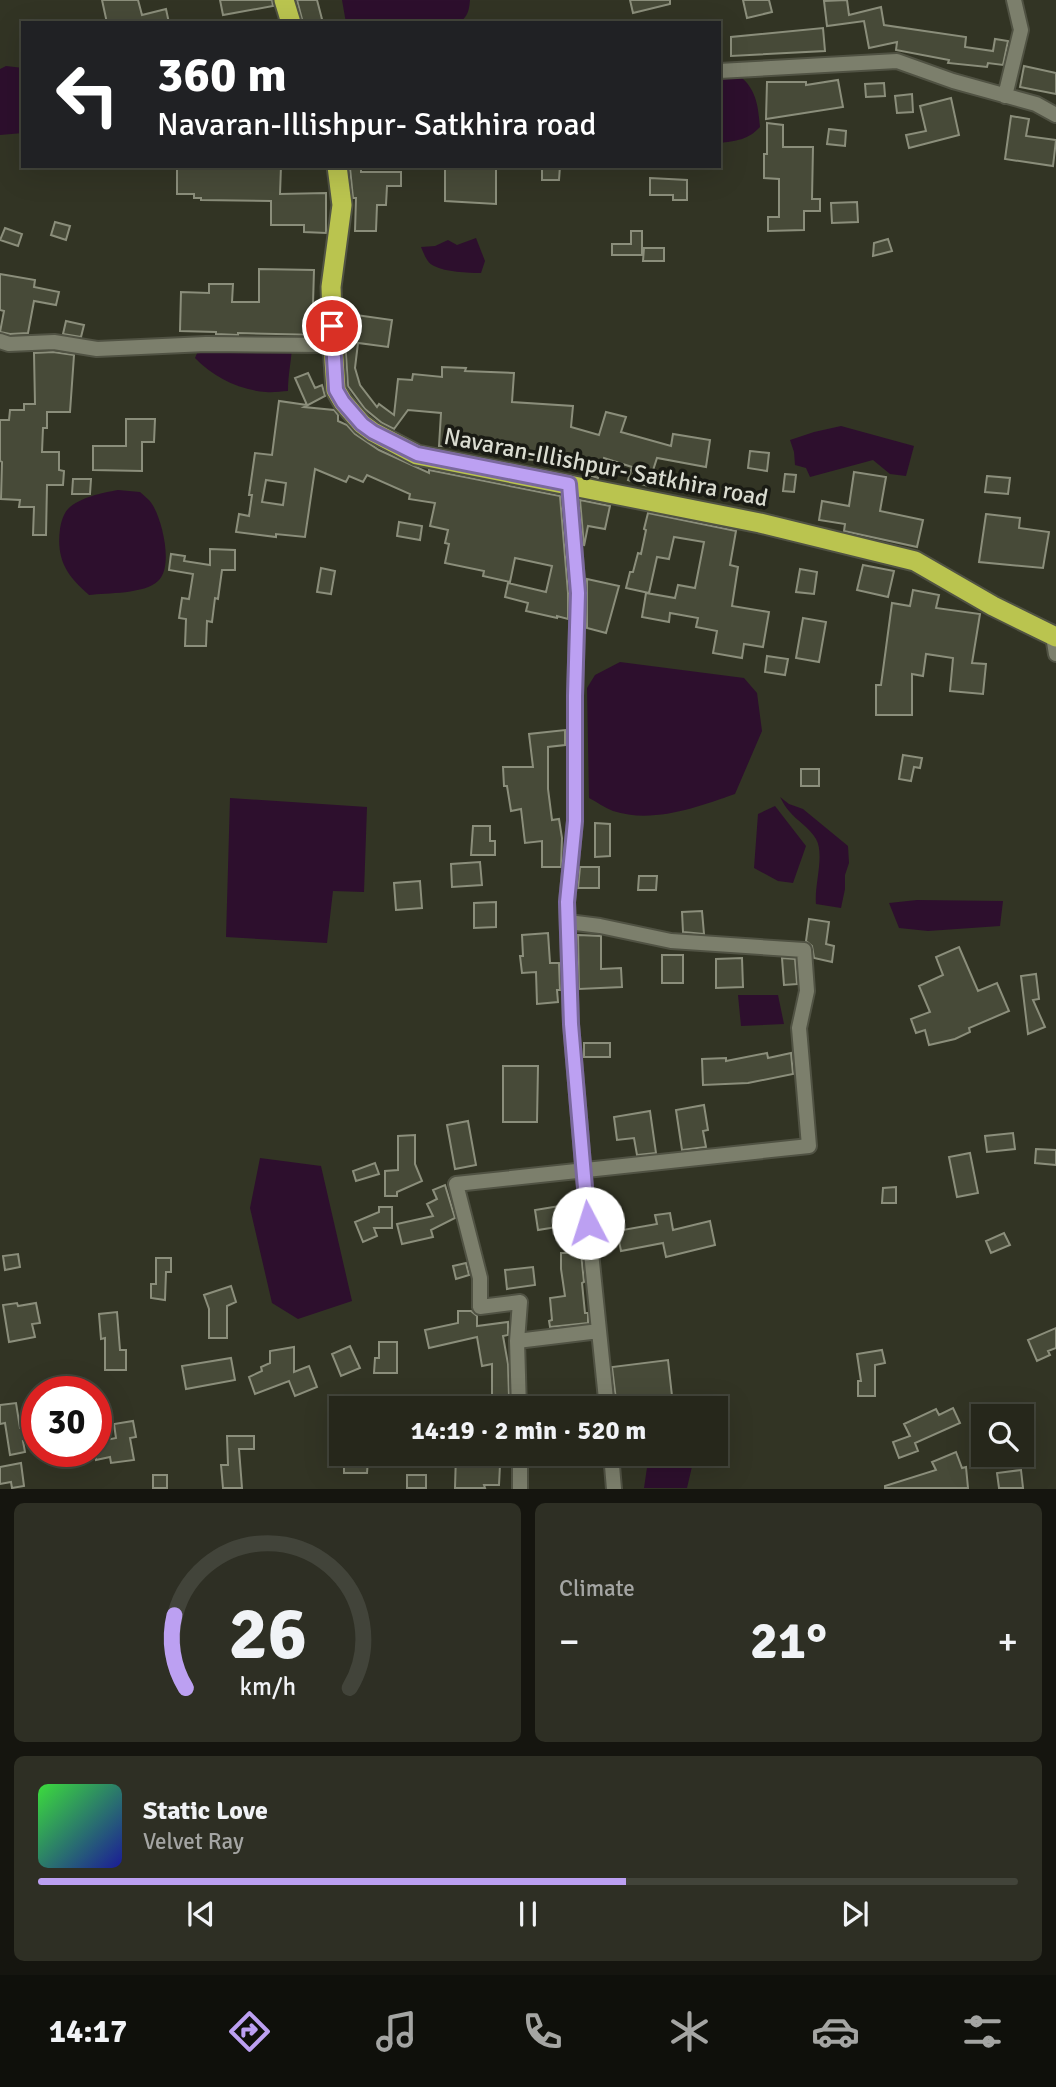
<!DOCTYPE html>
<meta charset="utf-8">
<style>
body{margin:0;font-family:Signika,sans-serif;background:#2e2f24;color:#f1f3f6;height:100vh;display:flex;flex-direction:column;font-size:26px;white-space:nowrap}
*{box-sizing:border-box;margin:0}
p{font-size:23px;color:#a4a5a3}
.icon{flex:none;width:38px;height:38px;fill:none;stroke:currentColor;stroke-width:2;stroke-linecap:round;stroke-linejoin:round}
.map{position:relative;height:1489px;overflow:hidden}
.sheet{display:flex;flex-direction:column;gap:14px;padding:14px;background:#15150f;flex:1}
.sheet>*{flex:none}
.banner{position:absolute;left:21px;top:21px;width:700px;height:147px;border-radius:0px;box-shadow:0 7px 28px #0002,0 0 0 2px #42443a;background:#202124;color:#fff;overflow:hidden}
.fabs{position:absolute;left:971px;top:1404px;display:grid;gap:14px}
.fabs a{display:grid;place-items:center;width:63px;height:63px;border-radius:0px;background:#26271b;box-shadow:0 7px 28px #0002,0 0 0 2px #42443a;font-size:35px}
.speed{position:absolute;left:21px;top:1376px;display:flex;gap:14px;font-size:35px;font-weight:700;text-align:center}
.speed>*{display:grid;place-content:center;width:91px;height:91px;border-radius:50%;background:#26271b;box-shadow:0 7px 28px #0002,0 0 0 2px #42443a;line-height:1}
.speed .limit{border:10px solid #d22;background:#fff;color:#111}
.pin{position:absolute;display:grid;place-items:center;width:60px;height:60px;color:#fff;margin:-30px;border:4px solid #fff;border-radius:50%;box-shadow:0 2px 7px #0007}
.me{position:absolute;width:77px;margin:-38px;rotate:355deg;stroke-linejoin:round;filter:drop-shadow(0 0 5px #0008)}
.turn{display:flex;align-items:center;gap:24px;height:147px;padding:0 21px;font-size:32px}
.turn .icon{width:91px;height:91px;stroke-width:2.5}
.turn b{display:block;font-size:49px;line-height:60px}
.big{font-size:52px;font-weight:700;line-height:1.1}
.sheet .tile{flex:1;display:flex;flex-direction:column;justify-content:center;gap:10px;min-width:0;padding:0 24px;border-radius:10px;background:#2e2f24}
.sheet .dial{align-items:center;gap:0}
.dial svg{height:182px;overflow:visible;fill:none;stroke:#42443a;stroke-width:7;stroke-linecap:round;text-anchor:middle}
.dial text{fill:#f1f3f6;stroke:none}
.song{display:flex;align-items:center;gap:21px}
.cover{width:84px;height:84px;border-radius:10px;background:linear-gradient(135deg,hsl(120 70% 55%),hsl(240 70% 35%))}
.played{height:7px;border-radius:4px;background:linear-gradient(90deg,#bca0f2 60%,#42443a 60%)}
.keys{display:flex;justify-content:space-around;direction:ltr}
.heat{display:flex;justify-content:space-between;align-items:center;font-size:38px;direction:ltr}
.sheet .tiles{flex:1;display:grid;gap:14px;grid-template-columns:1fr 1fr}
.tile:last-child{grid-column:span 2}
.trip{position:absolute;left:329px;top:1396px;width:399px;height:70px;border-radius:0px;background:#26271b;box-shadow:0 7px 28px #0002,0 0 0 2px #42443a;font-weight:700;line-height:70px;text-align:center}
.tabs{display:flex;height:112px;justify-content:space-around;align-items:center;background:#0f100b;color:#a4a5a3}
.tabs .icon{width:49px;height:49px}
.tabs .on{color:#bca0f2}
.tabs b{font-size:32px;color:#f1f3f6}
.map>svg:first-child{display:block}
.water{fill:#2d0f2d}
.building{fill:#474a38;stroke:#8b8e7b;stroke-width:2;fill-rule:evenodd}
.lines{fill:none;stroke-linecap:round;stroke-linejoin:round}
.minor-casing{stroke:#505243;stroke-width:18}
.highway-casing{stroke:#505243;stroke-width:23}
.minor{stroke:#7c7f6c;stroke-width:14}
.highway{stroke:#bac44f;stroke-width:19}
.route-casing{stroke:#7a689d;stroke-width:18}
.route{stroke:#bca0f2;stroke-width:12}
.labels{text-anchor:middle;stroke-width:7;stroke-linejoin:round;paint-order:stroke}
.street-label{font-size:24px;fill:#dadcd1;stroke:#1a1b14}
</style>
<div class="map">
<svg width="1056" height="1489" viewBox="0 0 1056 1489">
<rect width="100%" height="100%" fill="#323424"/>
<!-- water -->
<path class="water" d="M342,0H470C469,11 468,16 459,23H346Z
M6,66L23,68V133L0,135V69Z
M741,77C757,91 758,107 760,127C748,140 736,141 719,143V79Z
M476,238L485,261L481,273C467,273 446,272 434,266C427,263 424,254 421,247L435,246L448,240L457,245Z
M292,347C291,363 288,375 288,391C281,391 273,393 266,392C239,390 213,377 195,358L198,351Z
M841,426L914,446L906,476L890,474L873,460L810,477L806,468L795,465L794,452L790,440L814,432Z
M118,490L140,492C144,496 149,499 152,504C162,519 174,567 158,581C145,594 107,593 89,595C67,576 56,560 60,529C61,523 63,514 68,509C80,497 102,493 118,490Z
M620,662L744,678L757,693L762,731L735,794C698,807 653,824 613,811C605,808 597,802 589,798L587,688L595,675Z
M780,797L789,804L803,809L848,846L849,863L845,875V889L841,908L816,904C814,885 825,855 816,839C809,827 797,821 789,811C785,807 783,802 780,797Z
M230,798L367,807L364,892L333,891L327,943L226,937Z
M775,806L806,846L793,883L778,881L754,868L758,814Z
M917,900L1003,901L1000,926L928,931L899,928L889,903Z
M738,995H778L784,1024L741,1026Z
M260,1158L321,1166L352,1301L298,1319L272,1303L250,1208Z
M649,1454H690L694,1458L687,1488H644Z"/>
<!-- building -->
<path class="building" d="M102,0H138L142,15L166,9L169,23H107Z
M220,0H272L273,6L223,15Z
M297,0H317L323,23H303Z
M630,0H670V4L633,13Z
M743,0H769L772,12L747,18Z
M847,0L849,15L881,7L884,25L966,37L965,47L993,51L995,39L1008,41L1003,65L988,63L987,67L948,63L949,60L896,50L897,42L869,48L864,21L827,26L824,1Z
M823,28L825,51L731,56V37Z
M1024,66L1056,73V94L1020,87Z
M838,80L843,107L766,119L767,82H806V85Z
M884,83L885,96L866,97L865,84Z
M912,94L913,112L897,113L895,96Z
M951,98L959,135L909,148L906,135L926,131L920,106Z
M1011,116L1029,119L1026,136L1056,140L1053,166L1005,159Z
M767,123L783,125V147H813L812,199H820V211H804V230L768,231V217H779V179L764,178V154H767Z
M829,129L846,131L845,146L827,144Z
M201,166H281L280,194L326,193V233L304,232V225H271V201L201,200V198H194V194H177V167Z
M480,166H496V204L445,201V169H480Z
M542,166H560L559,180H542Z
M350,168H361V172H401V186H387L386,205H377L376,231H355L356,198H353Z
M650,178L687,180V200H673V195H650Z
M857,202L858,222L832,223L831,203Z
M55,222L70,226L66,240L51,235Z
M5,228L22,234L18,246L0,240Z
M631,231H642V255H612V244H631Z
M888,239L892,251L873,256L874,243Z
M644,248H664V261H643Z
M259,269L314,270L313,304H319L320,335L238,333V335L216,334V332L180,331L181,292L209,293V284H233L232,302H259Z
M0,274L35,280L34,287L59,292L56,305L34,301L28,333L10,334L0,332L4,311L0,310Z
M349,314L392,320L388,347L358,343L355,368L360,385L377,407L379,404L394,415L398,379L412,380L413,374L442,377V367L466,368L465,371L514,373L512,402L573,406L571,427L599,435L606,412L626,417L621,432L671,446L673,434L710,440L706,467L657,458L648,486L628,480L632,467L604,458L598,478L580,472L583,462L536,457V460L506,458V452L473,450L474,447L439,446L441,413L408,410L394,429L382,423L365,409L348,386L345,339Z
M66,321L84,325L81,337L63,334Z
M53,352L74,355L70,412H47V428H43L42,452H59V470L64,471L63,485H47L46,535H33L34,507H19L20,500L1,499L2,462L0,461V420H9L10,410H24V404H35L34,353Z
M308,373L315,388L322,385L325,396L304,407L334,410L338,415V421L347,425L355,434L379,450L429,473V470L560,496L568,593V619L557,616V618L526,611L528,603L505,597L508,583L546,592L552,566L515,558L510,582L483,576L484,571L445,563L449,544L445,543L448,530L430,526L435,503L409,499L410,494L367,475L363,482L349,476L346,482L315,469L305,537L276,534V537L236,532L239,514L249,516L252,495H249L255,453L272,455L279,401L307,405L295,378ZM266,480L286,483L283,505L262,502Z
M126,419H155L154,442H142V471L93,470V446H126Z
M750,451L769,453L767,471L748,468Z
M854,472L886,477L880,511L923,520L917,547L844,531L845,524L819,520L822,501L849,506Z
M785,474L796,475L794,492L783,491Z
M987,476L1010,478L1008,494L985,492Z
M73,479H91L90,494H72Z
M580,500L610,506L605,529L588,526L584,546Z
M648,513L736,531L730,565L738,567L732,606L769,612L763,647L744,644L742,658L713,653L717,631L696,627L698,618L670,613L669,622L642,617L646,593L675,598L678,585L695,588L704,542L674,537L669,559L657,557L649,593L626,588L630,572H633L638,553L641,554L646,530L644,529Z
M986,514L1020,518L1019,528L1049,532L1043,568L979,562Z
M399,522L422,526L420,540L397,536Z
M210,549L235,550V570H222L218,599L215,598L212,622L207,621L206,646H185L186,619L179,618L182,598L189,599L193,574L169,570L171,554L185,556L184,561L210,565Z
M863,565L894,571L888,597L857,590Z
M321,568L335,571L331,594L317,592Z
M800,569L817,572L814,594L796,592Z
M587,579L619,586L606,633L587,628Z
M913,590L939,595L936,608L980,614L972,663L986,664L983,694L950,691L953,658L926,654L923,676L912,674V715H876V685H881L892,603L910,606Z
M803,618L826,622L819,662L796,658Z
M767,656L788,659L785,675L765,672Z
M565,730V745L548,747V789L552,820L559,819L562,838L561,867H542V841L525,843L521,809L511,811L507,786H504L503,767H533L529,734Z
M903,755L922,758L920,768L914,767L911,781L899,779Z
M801,769H819V786H801Z
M595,823L610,824V856L595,857Z
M473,826H490V841H495V855H471Z
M480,862L482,885L452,887L451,864Z
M580,867H599V888H578Z
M639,876H657L656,890H638Z
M420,881L422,908L396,910L394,883Z
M496,902V927L474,928V903Z
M702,911L704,934L683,932L682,912Z
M809,919L829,922L826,944L834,946L832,962L814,958L812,946L806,941Z
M548,933L550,963H559L560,990H557L558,1002L537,1004L536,972L522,973L520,956H523L522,935Z
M578,935L601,936V969L621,968L622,987L579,989Z
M959,947L978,991L997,983L1009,1011L969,1028L970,1032L955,1039L929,1045L925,1030L916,1033L911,1019L930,1012L919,986L943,975L936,957Z
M662,955H683V983H662Z
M742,958L743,987L716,988V959Z
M782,958L795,959L797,984L784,985Z
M1036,974L1039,999L1033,1000L1045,1027L1028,1034L1021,976Z
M584,1043H610V1057H584Z
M767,1053L768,1058L791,1053L793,1074L748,1083L703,1085L702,1059L726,1058V1061Z
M503,1066H538L537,1122H503Z
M704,1105L708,1130L703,1131L706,1147L682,1150L676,1110Z
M650,1111L656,1153L637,1155L634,1138L617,1140L614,1117Z
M468,1121L476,1165L455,1169L447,1125Z
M1013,1133L1015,1149L987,1152L985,1136Z
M415,1135V1164L422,1181L397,1192V1196H385V1171L398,1170V1136Z
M1036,1149L1056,1150V1165L1035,1163Z
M970,1153L978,1193L957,1197L949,1157Z
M375,1163L379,1174L356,1181L353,1171Z
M445,1185L455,1218L431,1230L433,1237L402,1244L397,1224L433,1216L427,1204L437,1199L433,1190Z
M896,1187V1203H882L883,1188Z
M566,1205L569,1225L538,1230L535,1210Z
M379,1207H392V1228H374L377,1236L363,1242L355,1222L379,1212Z
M670,1213L673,1230L710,1221L715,1245L666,1257L663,1243L621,1251L617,1231L657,1224L655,1215Z
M1004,1233L1010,1245L991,1253L986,1241Z
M561,1253H581L584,1282L582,1283L585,1313H588V1323L550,1327L549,1321L552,1320L550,1298L565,1296L561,1269Z
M18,1254L20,1267L5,1270L3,1256Z
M156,1258H171V1272H166L165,1300L151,1298V1284H156Z
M466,1263L469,1275L456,1279L453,1266Z
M533,1267L535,1285L507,1289L505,1270Z
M231,1286L236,1302L227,1306V1338H209V1309L204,1295Z
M17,1303L18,1306L36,1303L40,1323L32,1324L35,1337L9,1342L3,1305Z
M458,1311H471L477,1316V1326L508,1322V1335L503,1336L508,1364L509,1397H492V1364L482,1366L477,1337L429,1348L425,1330L458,1323Z
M117,1312L120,1350H126V1370H105V1338L101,1339L99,1314Z
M1056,1328V1348L1048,1351L1050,1355L1037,1361L1028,1340Z
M379,1342H397V1373H374L375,1358H379Z
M350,1346L360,1368L341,1376L332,1354Z
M294,1347V1372L309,1366L317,1387L295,1396L289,1381L255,1394L249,1377L262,1371L261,1367L270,1363V1351Z
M882,1350L885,1363L875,1365V1396H858V1381H861L857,1354Z
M231,1358L235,1380L186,1389L182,1366Z
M668,1360L673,1405L645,1409V1405L617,1408L612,1367Z
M16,1403L20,1428L37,1426V1439L23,1441L25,1452L10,1455L5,1423L0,1424V1405Z
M953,1408L960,1423L915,1443L918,1451L899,1458L893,1442L910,1436L904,1424L936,1409L939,1415Z
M133,1421L136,1437L130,1438L134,1460L111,1463L110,1457L96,1460V1442L116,1438L114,1424Z
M227,1436H254V1449H239L242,1488H223L221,1465H228Z
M956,1452L962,1468L966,1467L968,1488H885V1486L936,1470L932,1462Z
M456,1454H509L510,1465H500L499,1485H484L485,1488H455Z
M344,1459H368L367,1473H344Z
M21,1463L24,1486L12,1488L11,1482L0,1484V1467Z
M1021,1470L1023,1488H999L997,1473Z
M153,1475H167V1488H153Z
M407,1475H426V1488H407Z"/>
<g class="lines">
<defs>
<path id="minor" d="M719,71L897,61L953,81L1036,104L1056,115
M1005,96L1021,30L1014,0
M0,341L9,344L54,342L97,349L206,344L333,345
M569,484L578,593L575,696V821L567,902L571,1024L588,1223L607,1409
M1053,636L1056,654
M517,1341L520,1302L480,1307V1278L456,1184L809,1146L799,1028L807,991L804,950L671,941L600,926L568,922
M519,1409L517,1341L599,1331
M520,1454V1489
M611,1454L614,1489"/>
<path id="highway" d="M284,0L291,23
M337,166L342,205L331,287L333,345L336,390L343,402L362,424L373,432L417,455L760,523L915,561L993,606L1056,637"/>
</defs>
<!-- minor casing -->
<use href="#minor" class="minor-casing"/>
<!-- highway casing -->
<use href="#highway" class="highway-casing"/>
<!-- minor -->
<use href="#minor" class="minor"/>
<!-- highway -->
<use href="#highway" class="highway"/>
</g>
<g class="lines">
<defs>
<path id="route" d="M332,326L336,390L343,402L362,424L373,432L417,454L569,484L578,593L575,696V821L567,902L571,1024L588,1223"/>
</defs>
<!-- route casing -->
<use href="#route" class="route-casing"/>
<!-- route -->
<use href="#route" class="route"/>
</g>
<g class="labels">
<!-- street labels -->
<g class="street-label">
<text transform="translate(606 467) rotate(11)" y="8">Navaran-Illishpur- Satkhira road</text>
</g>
</g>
</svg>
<div class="fabs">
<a><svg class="icon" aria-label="search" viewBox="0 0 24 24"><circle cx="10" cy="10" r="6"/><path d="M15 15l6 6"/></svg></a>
</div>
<div class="speed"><div class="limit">30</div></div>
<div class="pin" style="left:332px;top:326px;background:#d93025"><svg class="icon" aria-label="arrive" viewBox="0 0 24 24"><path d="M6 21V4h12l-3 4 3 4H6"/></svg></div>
<svg class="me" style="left:588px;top:1223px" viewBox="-20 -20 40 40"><circle r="19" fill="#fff"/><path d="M0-13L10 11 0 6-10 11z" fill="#bca0f2"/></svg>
<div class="trip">14:19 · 2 min · 520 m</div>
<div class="banner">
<div class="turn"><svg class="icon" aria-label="left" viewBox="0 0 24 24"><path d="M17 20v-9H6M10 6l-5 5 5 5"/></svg><div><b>360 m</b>Navaran-Illishpur- Satkhira road</div></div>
</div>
</div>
<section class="sheet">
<div class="tiles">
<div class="tile dial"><svg viewBox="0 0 100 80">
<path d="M14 69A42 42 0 1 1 86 69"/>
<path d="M14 69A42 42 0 0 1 9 37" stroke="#bca0f2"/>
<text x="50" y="56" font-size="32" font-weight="700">26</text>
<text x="50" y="72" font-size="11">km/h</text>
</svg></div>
<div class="tile"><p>Climate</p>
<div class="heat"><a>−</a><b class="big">21°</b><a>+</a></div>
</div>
<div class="tile">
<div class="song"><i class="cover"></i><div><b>Static Love</b><p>Velvet Ray</p></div></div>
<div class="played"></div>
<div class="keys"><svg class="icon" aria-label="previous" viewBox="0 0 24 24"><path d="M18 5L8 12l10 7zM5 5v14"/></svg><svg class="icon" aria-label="pause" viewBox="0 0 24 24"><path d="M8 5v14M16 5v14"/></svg><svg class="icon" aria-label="next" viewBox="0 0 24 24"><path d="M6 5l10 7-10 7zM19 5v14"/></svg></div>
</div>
</div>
</section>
<nav class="tabs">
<b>14:17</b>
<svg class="icon on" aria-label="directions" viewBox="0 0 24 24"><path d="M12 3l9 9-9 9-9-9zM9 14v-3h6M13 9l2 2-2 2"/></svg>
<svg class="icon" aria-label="music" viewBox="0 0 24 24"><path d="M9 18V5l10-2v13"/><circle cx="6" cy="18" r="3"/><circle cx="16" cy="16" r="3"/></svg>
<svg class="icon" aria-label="phone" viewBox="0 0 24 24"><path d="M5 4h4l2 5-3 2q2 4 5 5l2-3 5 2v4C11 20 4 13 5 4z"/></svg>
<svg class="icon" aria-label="climate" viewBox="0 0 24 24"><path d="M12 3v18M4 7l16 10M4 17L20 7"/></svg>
<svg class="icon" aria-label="car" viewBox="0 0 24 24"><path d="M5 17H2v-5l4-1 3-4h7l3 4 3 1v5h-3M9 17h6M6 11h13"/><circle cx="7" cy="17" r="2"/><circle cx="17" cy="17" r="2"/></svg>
<svg class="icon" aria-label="filters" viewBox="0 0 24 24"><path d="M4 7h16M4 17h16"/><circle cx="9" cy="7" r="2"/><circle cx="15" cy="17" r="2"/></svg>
</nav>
